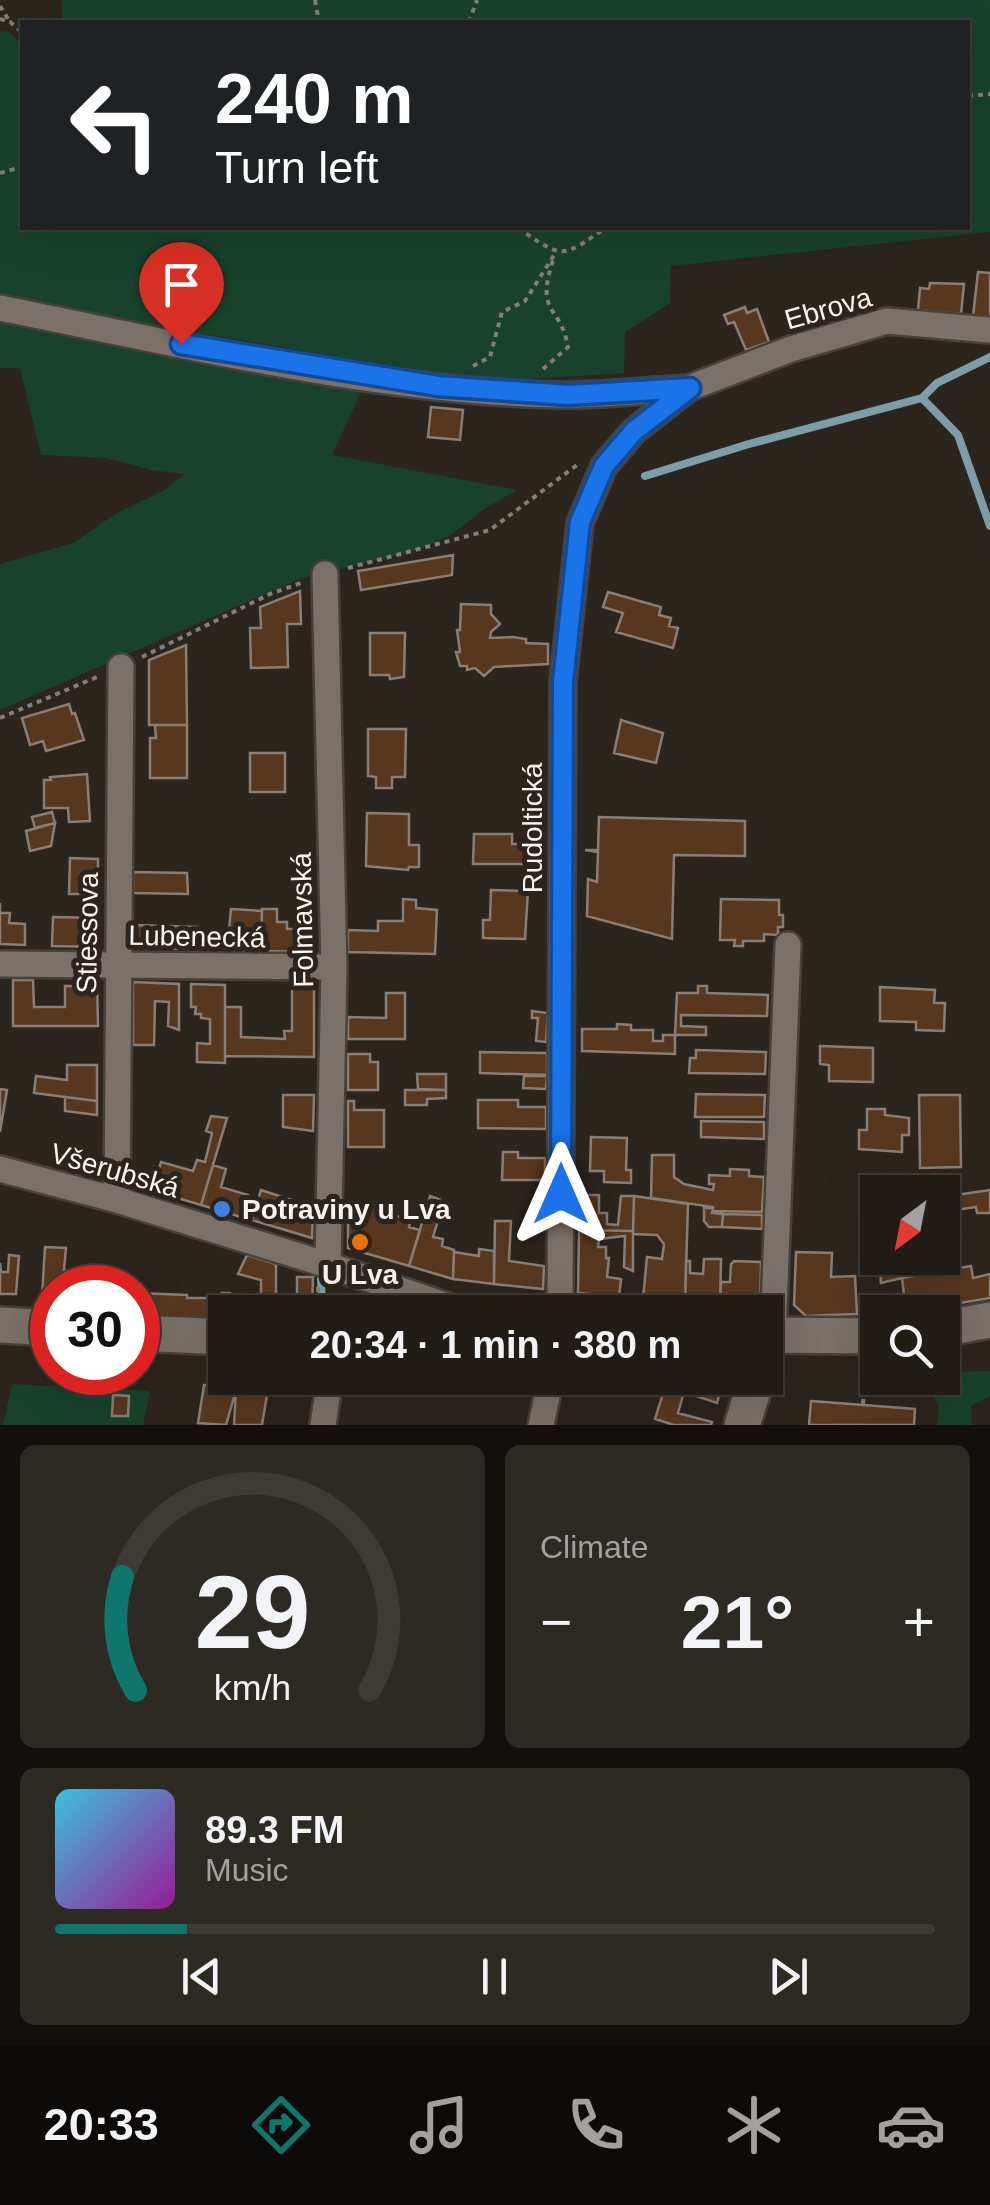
<!DOCTYPE html>
<meta charset="utf-8">
<style>
body{margin:0;font-family:Arial,sans-serif;background:#2d2923;color:#f1f3f6;height:100vh;display:flex;flex-direction:column;font-size:38px;white-space:nowrap}
*{box-sizing:border-box;margin:0}
p{font-size:32px;color:#a2a1a1}
.icon{flex:none;width:55px;height:55px;fill:none;stroke:currentColor;stroke-width:2;stroke-linecap:round;stroke-linejoin:round}
.map{position:relative;height:1425px;overflow:hidden}
.drawer{display:flex;flex-direction:column;gap:20px;padding:20px;background:#120f0c;flex:1}
.drawer>*{flex:none}
.top-card{position:absolute;left:20px;top:20px;width:950px;height:210px;border-radius:0px;box-shadow:0 10px 40px #0002,0 0 0 2px #3e3a35;background:#202124;color:#fff;overflow:hidden}
.needle{width:65px;rotate:212deg}
.tools{position:absolute;left:860px;top:1175px;display:grid;gap:20px}
.tools a{display:grid;place-items:center;width:100px;height:100px;border-radius:0px;background:#211c16;box-shadow:0 10px 40px #0002,0 0 0 2px #3e3a35;font-size:50px}
.speed{position:absolute;left:30px;top:1265px;display:flex;gap:20px;font-size:50px;font-weight:700;text-align:center}
.speed>*{display:grid;place-content:center;width:130px;height:130px;border-radius:50%;background:#211c16;box-shadow:0 10px 40px #0002,0 0 0 2px #3e3a35;line-height:1}
.speed .limit{border:15px solid #d22;background:#fff;color:#111}
.pin{position:absolute;display:grid;place-items:center;width:85px;height:85px;color:#fff;margin:-102px -42px;border-radius:50% 50% 50% 0;rotate:-45deg;box-shadow:0 0 10px #0007}
.pin .icon{rotate:45deg}
.me{position:absolute;width:110px;margin:-55px;rotate:0deg;stroke-linejoin:round;filter:drop-shadow(0 0 8px #0008)}
.turn{display:flex;align-items:center;gap:35px;height:210px;padding:0 30px;font-size:45px}
.turn .icon{width:130px;height:130px;stroke-width:2.5}
.turn b{display:block;font-size:70px;line-height:85px}
.big{font-size:75px;font-weight:600;line-height:1.1}
.drawer .tile{flex:1;display:flex;flex-direction:column;justify-content:center;gap:15px;min-width:0;padding:0 35px;border-radius:15px;background:#2d2923}
.drawer .dial{align-items:center;gap:0}
.dial svg{height:260px;overflow:visible;fill:none;stroke:#3e3a35;stroke-width:7;stroke-linecap:round;text-anchor:middle}
.dial text{fill:#f1f3f6;stroke:none}
.song{display:flex;align-items:center;gap:30px}
.cover{width:120px;height:120px;border-radius:15px;background:linear-gradient(135deg,hsl(190 70% 55%),hsl(300 70% 35%))}
.played{height:10px;border-radius:5px;background:linear-gradient(90deg,#0f766e 15%,#3e3a35 15%)}
.keys{display:flex;justify-content:space-around;direction:ltr}
.heat{display:flex;justify-content:space-between;align-items:center;font-size:55px;direction:ltr}
.drawer .tiles{flex:1;display:grid;gap:20px;grid-template-columns:1fr 1fr}
.tile:last-child{grid-column:span 2}
.trip{position:absolute;left:208px;top:1295px;width:575px;height:100px;border-radius:0px;background:#211c16;box-shadow:0 10px 40px #0002,0 0 0 2px #3e3a35;font-weight:600;line-height:100px;text-align:center}
.menu{display:flex;height:160px;justify-content:space-around;align-items:center;background:#0d0b09;color:#a2a1a1}
.menu .icon{width:70px;height:70px}
.menu .on{color:#0f766e}
.menu b{font-size:45px;color:#f1f3f6}
.map>svg:first-child{display:block}
.green{fill:#18422e}
.lines{fill:none;stroke-linecap:round;stroke-linejoin:round}
.stream{stroke:#7c9ea8;stroke-width:8}
.building{fill:#58371f;stroke:#897e76;stroke-width:2.5}
.street-casing{stroke:#47413a;stroke-width:30}
.secondary-casing{stroke:#47413a;stroke-width:40}
.path{stroke:#847e77;stroke-width:4;stroke-dasharray:5 5;stroke-linecap:butt}
.street{stroke:#7b7168;stroke-width:25}
.secondary{stroke:#7b7168;stroke-width:35}
.route-casing{stroke:#114b97;stroke-width:25}
.route{stroke:#1a73e8;stroke-width:18}
.shop-dot{fill:#3f7fe0;stroke:#2c251d;stroke-width:4}
.food-dot{fill:#e8710a;stroke:#2c251d;stroke-width:4}
.labels{text-anchor:middle;stroke-width:10;stroke-linejoin:round;paint-order:stroke}
.street-label{font-size:28px;fill:#f9f4ef;stroke:#2c251d}
.poi-label{font-size:28px;font-weight:bold;fill:#f9f4ef;stroke:#2c251d;text-anchor:start}
</style>
<div class="map">
<svg width="990" height="1425" viewBox="0 0 990 1425">
<rect width="100%" height="100%" fill="#2c251d"/>
<!-- green -->
<path class="green" d="M61,0H990V232L671,266L670,303L625,332L624,373L514,380L444,375L0,299V31L10,32L22,47V228H968V22H63Z
M0,321L70,336L151,346L362,390L332,455L517,490L484,509L451,535L420,550L302,578L0,710V564L73,543L117,513L165,490L185,474L151,470L106,458L41,455L20,368H0Z
M990,1371V1396L971,1406L972,1425H937L939,1408L929,1385L934,1378H942L943,1372Z
M12,1384L150,1391L143,1425H3Z"/>
<g class="lines">
<!-- stream -->
<path class="stream" d="M990,357L937,383L922,398L958,435L990,526
M645,476L749,444L922,398
M321,1276L322,1312"/>
</g>
<!-- building -->
<path class="building" d="M978,272L990,273V318L973,316Z
M930,283L964,284L961,314L918,310L920,288L929,289Z
M745,307L747,313L757,309L769,342L746,350L734,322L728,324L724,315Z
M431,407L463,410L460,440L428,437Z
M453,555L452,575L361,590L358,571Z
M300,591L301,624H287L288,667L251,668L250,628H261L260,607Z
M608,592L661,607L659,615L671,618L669,626L678,628L673,648L616,632L623,613L603,607Z
M461,604L491,605V614L500,624L491,632L490,638L513,637L526,639V643L548,644V664L494,667L484,676L475,668L467,670V666H460L456,652H460L457,630H460Z
M370,633H405L404,677L390,679L389,675H370Z
M186,645L187,725H149V660Z
M69,704L72,714L75,713L84,740L46,751L43,741L30,745L22,718Z
M621,720L663,733L656,763L614,753Z
M155,725H187V778H150V738H156Z
M368,729H406L405,777H392V788H376V777L368,776Z
M250,753H285V792H250Z
M87,774L90,821L69,822L68,808H44V780H51L50,777Z
M52,812L55,823L35,828L32,817Z
M367,813L409,814V845H419V867H409L408,870L366,866Z
M599,817L745,821V856L674,855L672,939L587,916L588,879L597,882L598,852L585,850H598Z
M55,823L51,846L30,851L26,831Z
M474,834H512V844H539V864H473Z
M70,858L98,859V894H69Z
M133,872L187,873L188,894L133,893Z
M491,890L528,891L525,939L483,938V920H490Z
M403,899L416,900V908L437,910L435,954L348,952V930L378,931V921H403Z
M721,899L779,900V915H783V927H778V935L764,934V941H743V946H734L735,940H720Z
M0,903V913H10L9,923L25,924V945L0,944Z
M231,909L262,911L261,951L227,950Z
M262,909H277V922H287V929H315L314,952L261,951Z
M53,917L99,918L98,947L52,946Z
M133,925L199,927L198,949L133,948Z
M13,980H33L34,1007H65V986H76L75,981L97,982L98,1026H13Z
M133,982L179,984V1030L168,1026L169,1002L155,1001L154,1045H133Z
M191,984L225,985V1063L197,1062V1043L210,1044V1019L201,1018V1014H195L196,1007H191Z
M292,986H314V1057L225,1056V1007H241V1037L285,1039L284,1031H292Z
M698,986H707V993L768,995L767,1016L681,1015V1026L706,1027V1035H675L677,993H698Z
M880,987L935,990L934,1003H945L944,1031L916,1030V1022L880,1021Z
M386,993H405V1039H348V1017L386,1018Z
M532,1011L548,1013L546,1042L536,1041L538,1018H532Z
M617,1024L631,1025V1030H653V1041H663V1035H675V1054L582,1051V1029H617Z
M820,1046L873,1048V1082L829,1081V1065L820,1064Z
M696,1050L766,1052L765,1074L689,1073L690,1058H696Z
M480,1052L547,1053V1075L480,1073Z
M348,1054H370V1062H378V1090H348Z
M67,1065H97V1101L34,1093L36,1076L67,1080Z
M417,1074H446V1090L418,1089Z
M524,1076H547L546,1089L523,1088Z
M0,1089L7,1090L0,1132Z
M405,1090H446V1098L427,1099V1105H405Z
M696,1094L765,1095L764,1117H695Z
M283,1095H314L313,1131L283,1127Z
M919,1095H960L961,1167L920,1168Z
M65,1097L97,1101V1115L65,1111Z
M478,1100H518V1107H546V1129L478,1128Z
M348,1101H354V1110H384V1147H348Z
M867,1109H885V1115L909,1118V1135H902V1152L859,1149V1130H867Z
M211,1116L227,1118L201,1205L147,1189L154,1167L159,1169L161,1162L193,1171L197,1160L205,1162L212,1133L206,1131Z
M701,1121L764,1122V1139L701,1137Z
M591,1137L627,1138L626,1170H631V1183L604,1182V1171H590Z
M503,1152H518V1158H545V1180H502Z
M652,1155H674V1177L684,1184L713,1190L714,1184H709V1175L730,1176V1169L749,1170V1176L764,1177L762,1212L713,1211V1207L651,1198Z
M213,1165L226,1169L221,1187L248,1195L241,1217L201,1205Z
M261,1190L313,1207L312,1238L252,1220Z
M990,1190V1213H977L976,1207L942,1212V1197Z
M580,1195H599V1213H607V1224L618,1225L621,1196H634L633,1231L579,1230Z
M430,1196L444,1201L433,1237L443,1239L442,1246L454,1250L453,1279L409,1266Z
M634,1196L688,1204L685,1304L643,1299L647,1257L662,1259L664,1244L657,1235L633,1234Z
M348,1205H380V1213L411,1219L409,1227L420,1230L409,1266L348,1248Z
M704,1208H713L712,1213L723,1214L722,1227H709L704,1221Z
M723,1214L762,1215V1229L722,1227Z
M495,1221H511L509,1261L544,1266L543,1289L494,1284Z
M579,1230L633,1231V1271L624,1267L625,1236L599,1239L598,1247H606V1258H609L607,1277L621,1279L619,1297L578,1293Z
M45,1247L66,1248L64,1270L94,1271L93,1288H52V1296H42Z
M479,1249L494,1251V1284L453,1279L454,1252L479,1256Z
M796,1252L832,1253L831,1277L855,1276L857,1314L806,1316L794,1305Z
M9,1255L19,1256L16,1294H0V1263L1,1272H8Z
M247,1255L276,1264V1312H225V1320L138,1318V1293L187,1295V1298H222V1293H230V1298L261,1297V1280L238,1274Z
M879,1258H900L902,1278L881,1283Z
M704,1259H721L720,1308L685,1304L686,1261H690V1273L703,1274Z
M734,1261L761,1262L760,1312L720,1308L721,1282H730L731,1264Z
M971,1266L973,1278L990,1274V1298L906,1312L902,1278Z
M297,1277H313L312,1312H276V1297H297Z
M483,1378H534L532,1388L515,1383L484,1387Z
M660,1378H724L717,1403L684,1392L678,1413L712,1422L711,1425H674L655,1419L665,1387L658,1385Z
M204,1385L236,1390L226,1425L198,1423Z
M236,1390L267,1395L262,1425H234Z
M113,1395L129,1396L128,1416H112Z
M811,1401L915,1409L914,1425H809Z"/>
<g class="lines">
<defs>
<path id="street" d="M0,308C185,345 378,393 567,395C608,395 649,390 689,388
M325,574L334,967L328,1265
M0,964L334,967
M0,1169L117,1200L328,1265L465,1312
M117,1200L121,667
M560,1312L563,682L580,523L604,466L634,431L689,388L791,349L887,321L990,330
M773,1335L788,945
M323,1425L330,1378
M541,1425L551,1378"/>
<path id="secondary" d="M0,1325L52,1328
M942,1329L990,1320
M138,1333L225,1337
M765,1335L878,1336
M742,1425L757,1378"/>
</defs>
<!-- street casing -->
<use href="#street" class="street-casing"/>
<!-- secondary casing -->
<use href="#secondary" class="secondary-casing"/>
<!-- path -->
<path class="path" d="M315,0L319,22
M0,6L10,22
M0,19L10,22L22,32
M469,22L477,0
M968,96L990,94
M0,173L22,167
M518,228C565,260 560,258 606,228
M473,366L490,357L502,312L525,301L556,252
M543,369L568,347C560,302 534,317 554,257
M348,568L490,530L577,465
M142,657L270,594L301,583
M0,718L97,677
M318,1287V1312
M863,1404L866,1364"/>
<!-- street -->
<use href="#street" class="street"/>
<!-- secondary -->
<use href="#secondary" class="secondary"/>
</g>
<g class="lines">
<defs>
<path id="route" d="M181,344L438,386L568,395L690,388L634,431L604,466L580,522L563,682L561,1194"/>
</defs>
<!-- route casing -->
<use href="#route" class="route-casing"/>
<!-- route -->
<use href="#route" class="route"/>
</g>
<!-- markers -->
<circle class="shop-dot" cx="222" cy="1209" r="10"/>
<circle class="food-dot" cx="360" cy="1242" r="10"/>
<g class="labels">
<!-- street labels -->
<g class="street-label">
<text transform="translate(828 308) rotate(-16)" y="10">Ebrova</text>
<text transform="translate(532 828) rotate(-90)" y="10">Rudoltická</text>
<text transform="translate(302 920) rotate(-91)" y="10">Folmavská</text>
<text transform="translate(87 933) rotate(-89)" y="10">Stiessova</text>
<text transform="translate(197 936) rotate(1)" y="10">Lubenecká</text>
<text transform="translate(115 1170) rotate(16)" y="10">Všerubská</text>
</g>
<!-- poi labels -->
<g class="poi-label">
<text x="242" y="1219">Potraviny u Lva</text>
<text x="360" y="1284" text-anchor="middle">U Lva</text>
</g>
</g>
</svg>
<div class="tools">
<a><svg class="needle" viewBox="-14 -14 28 28"><path d="M0-13l5 13h-10z" fill="#e53935"/><path d="M0 13l5-13h-10z" fill="#a2a1a1"/></svg></a>
<a><svg class="icon" aria-label="search" viewBox="0 0 24 24"><circle cx="10" cy="10" r="6"/><path d="M15 15l6 6"/></svg></a>
</div>
<div class="speed"><div class="limit">30</div></div>
<div class="pin" style="left:181px;top:344px;background:#d93025"><svg class="icon" aria-label="arrive" viewBox="0 0 24 24"><path d="M6 21V4h12l-3 4 3 4H6"/></svg></div>
<svg class="me" style="left:561px;top:1194px" viewBox="-20 -20 40 40"><path d="M0-17L14 15 0 8-14 15z" fill="#1a73e8" stroke="#fff" stroke-width="4"/></svg>
<div class="trip">20:34 · 1 min · 380 m</div>
<div class="top-card">
<div class="turn"><svg class="icon" aria-label="left" viewBox="0 0 24 24"><path d="M17 20v-9H6M10 6l-5 5 5 5"/></svg><div><b>240 m</b>Turn left</div></div>
</div>
</div>
<section class="drawer">
<div class="tiles">
<div class="tile dial"><svg viewBox="0 0 100 80">
<path d="M14 69A42 42 0 1 1 86 69"/>
<path d="M14 69A42 42 0 0 1 10 34" stroke="#0f766e"/>
<text x="50" y="56" font-size="32" font-weight="700">29</text>
<text x="50" y="72" font-size="11">km/h</text>
</svg></div>
<div class="tile"><p>Climate</p>
<div class="heat"><a>−</a><b class="big">21°</b><a>+</a></div>
</div>
<div class="tile">
<div class="song"><i class="cover"></i><div><b>89.3 FM</b><p>Music</p></div></div>
<div class="played"></div>
<div class="keys"><svg class="icon" aria-label="previous" viewBox="0 0 24 24"><path d="M18 5L8 12l10 7zM5 5v14"/></svg><svg class="icon" aria-label="pause" viewBox="0 0 24 24"><path d="M8 5v14M16 5v14"/></svg><svg class="icon" aria-label="next" viewBox="0 0 24 24"><path d="M6 5l10 7-10 7zM19 5v14"/></svg></div>
</div>
</div>
</section>
<nav class="menu">
<b>20:33</b>
<svg class="icon on" aria-label="directions" viewBox="0 0 24 24"><path d="M12 3l9 9-9 9-9-9zM9 14v-3h6M13 9l2 2-2 2"/></svg>
<svg class="icon" aria-label="music" viewBox="0 0 24 24"><path d="M9 18V5l10-2v13"/><circle cx="6" cy="18" r="3"/><circle cx="16" cy="16" r="3"/></svg>
<svg class="icon" aria-label="phone" viewBox="0 0 24 24"><path d="M5 4h4l2 5-3 2q2 4 5 5l2-3 5 2v4C11 20 4 13 5 4z"/></svg>
<svg class="icon" aria-label="climate" viewBox="0 0 24 24"><path d="M12 3v18M4 7l16 10M4 17L20 7"/></svg>
<svg class="icon" aria-label="car" viewBox="0 0 24 24"><path d="M5 17H2v-5l4-1 3-4h7l3 4 3 1v5h-3M9 17h6M6 11h13"/><circle cx="7" cy="17" r="2"/><circle cx="17" cy="17" r="2"/></svg>
</nav>
